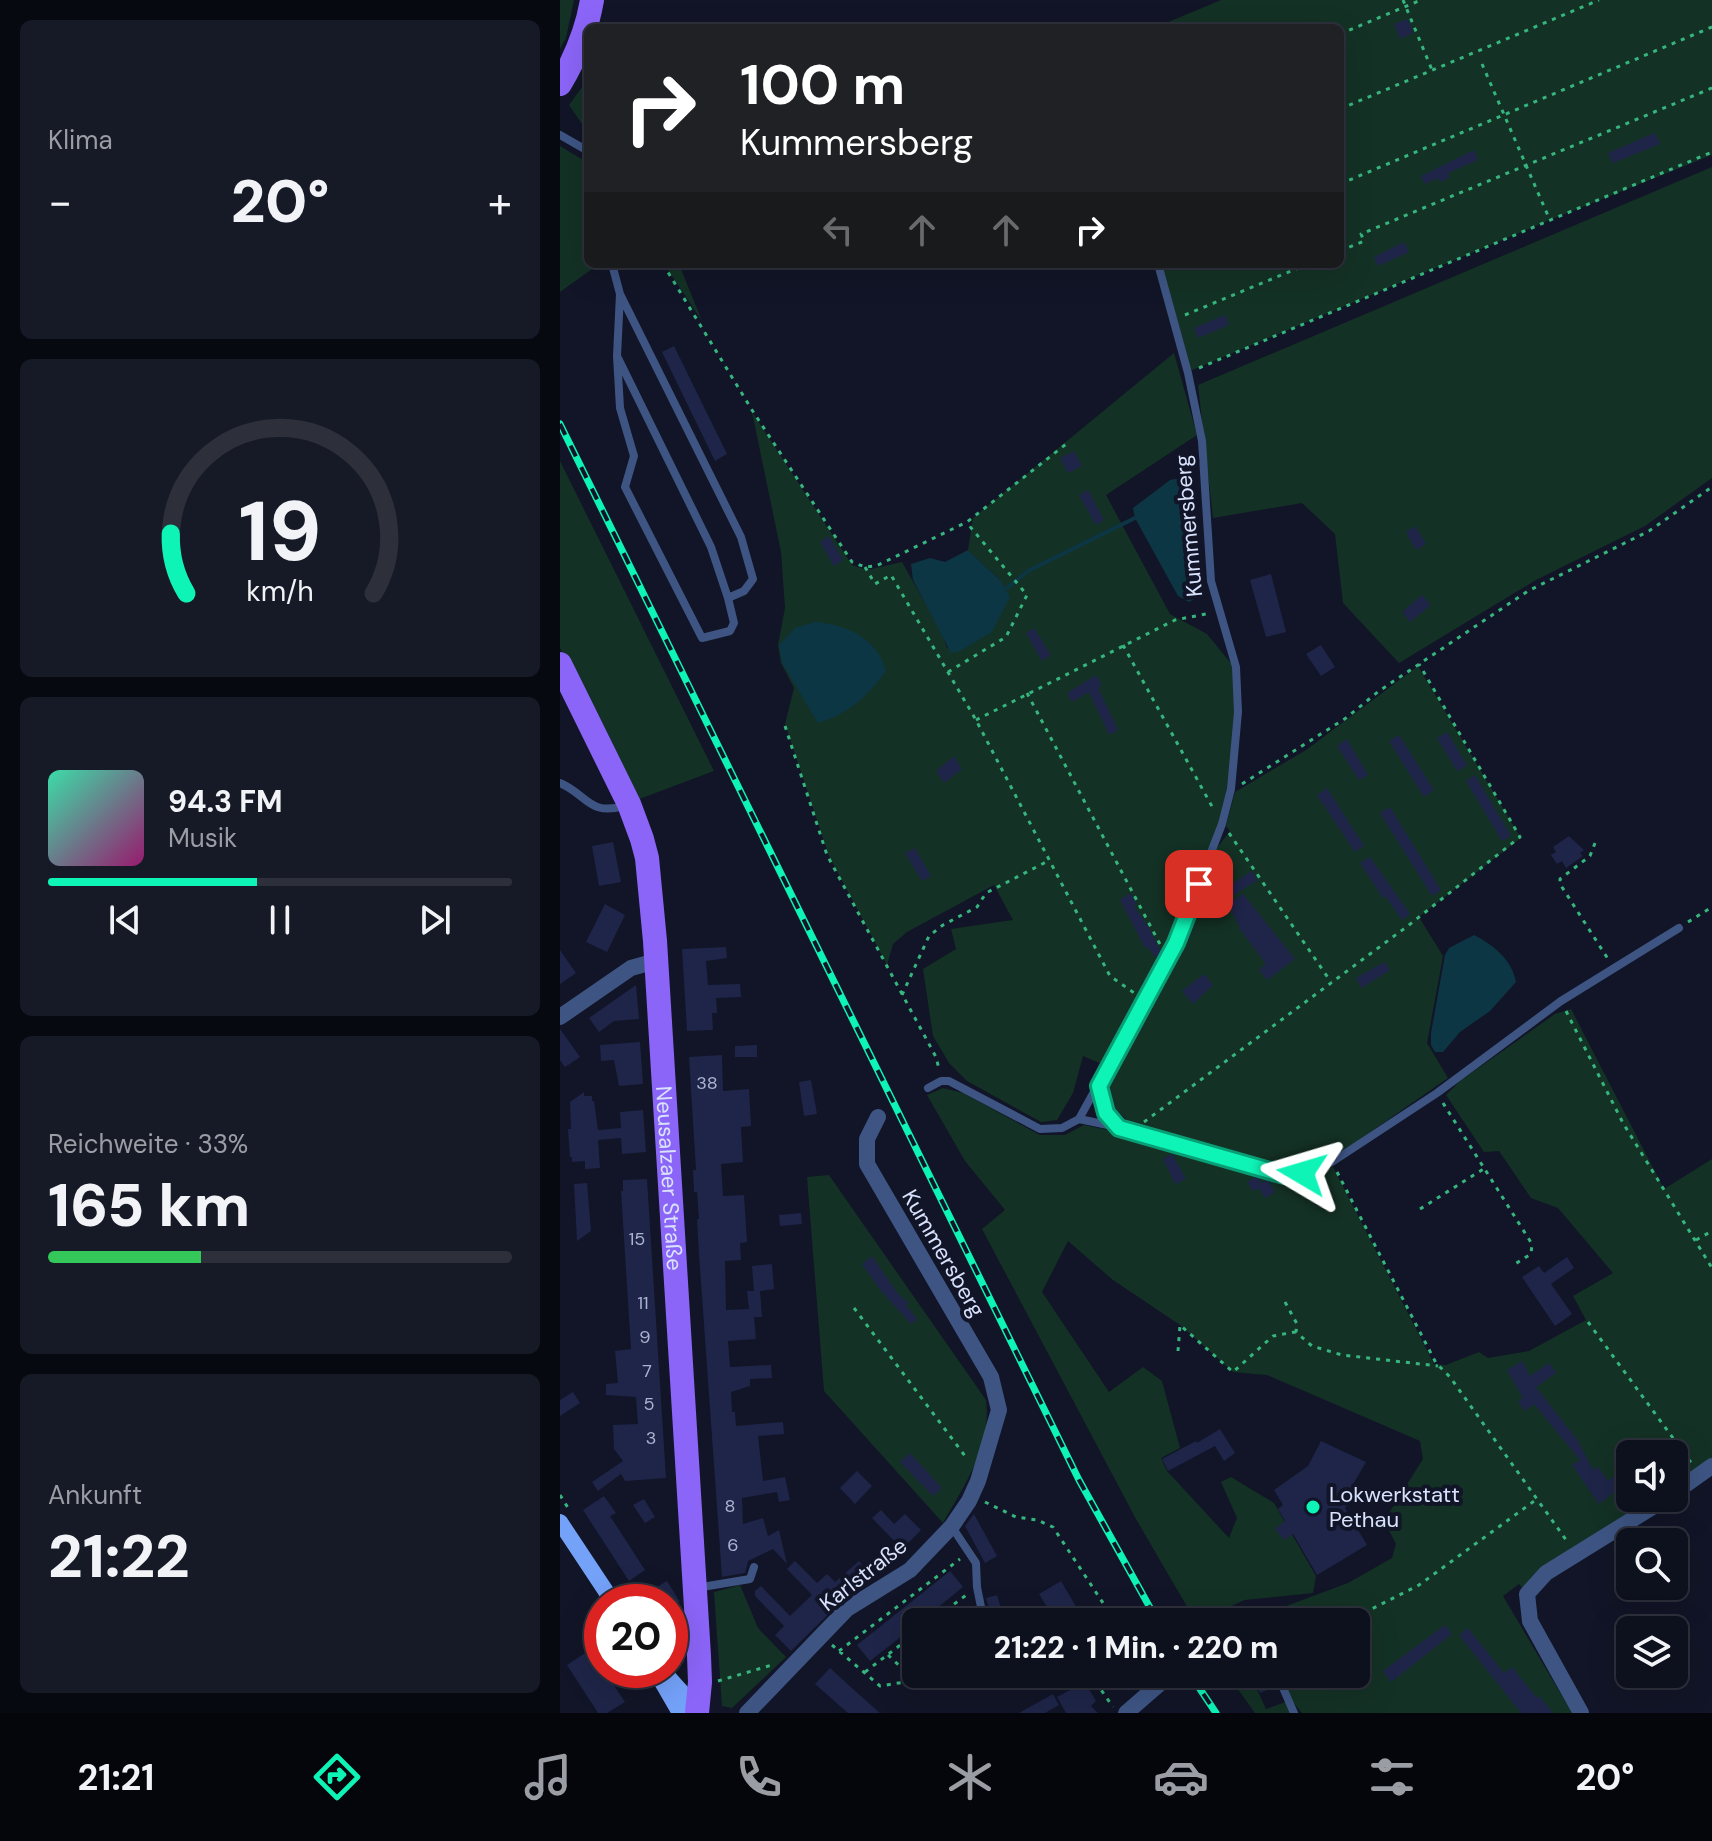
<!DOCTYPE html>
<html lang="de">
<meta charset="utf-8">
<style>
body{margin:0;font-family:"DM Sans",sans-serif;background:#161926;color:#f1f3f6;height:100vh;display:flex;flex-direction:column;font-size:30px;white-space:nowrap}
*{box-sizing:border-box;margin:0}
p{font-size:26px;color:#9a9da4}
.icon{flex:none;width:44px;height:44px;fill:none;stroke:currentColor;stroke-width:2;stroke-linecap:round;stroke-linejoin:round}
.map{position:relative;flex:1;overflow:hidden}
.details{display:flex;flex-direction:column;gap:20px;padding:20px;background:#070910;width:560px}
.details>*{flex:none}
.banner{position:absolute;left:24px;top:24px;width:760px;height:244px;border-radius:12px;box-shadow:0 8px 32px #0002,0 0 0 2px #2d303b;background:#202124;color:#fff;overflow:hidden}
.tools{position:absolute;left:1056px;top:1440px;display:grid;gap:16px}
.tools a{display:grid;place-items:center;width:72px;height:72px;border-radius:12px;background:#0d101d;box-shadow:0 8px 32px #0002,0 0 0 2px #2d303b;font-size:40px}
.speed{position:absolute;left:24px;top:1584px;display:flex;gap:16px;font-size:40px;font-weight:700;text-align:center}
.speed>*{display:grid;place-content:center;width:104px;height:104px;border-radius:50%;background:#0d101d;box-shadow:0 8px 32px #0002,0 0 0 2px #2d303b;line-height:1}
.speed .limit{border:12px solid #d22;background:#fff;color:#111}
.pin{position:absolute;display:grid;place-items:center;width:68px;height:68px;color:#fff;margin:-34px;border-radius:16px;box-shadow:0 4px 12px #0006}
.me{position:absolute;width:88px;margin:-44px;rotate:277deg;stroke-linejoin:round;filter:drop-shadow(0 0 6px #0008)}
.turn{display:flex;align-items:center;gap:28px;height:168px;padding:0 24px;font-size:36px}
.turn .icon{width:104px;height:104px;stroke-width:2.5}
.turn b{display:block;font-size:56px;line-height:68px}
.lanes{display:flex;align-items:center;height:76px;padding:0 24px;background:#0003;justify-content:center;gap:40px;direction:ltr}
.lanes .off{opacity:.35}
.big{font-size:60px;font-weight:800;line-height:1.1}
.details .widget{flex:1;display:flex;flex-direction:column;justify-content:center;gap:12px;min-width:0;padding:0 28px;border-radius:12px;background:#161926}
.details .dial{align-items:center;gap:0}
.dial svg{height:208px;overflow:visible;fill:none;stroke:#2d303b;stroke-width:7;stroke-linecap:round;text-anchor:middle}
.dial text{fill:#f1f3f6;stroke:none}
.song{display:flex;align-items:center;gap:24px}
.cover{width:96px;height:96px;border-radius:12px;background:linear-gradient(135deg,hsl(160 70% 55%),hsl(320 70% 35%))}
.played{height:8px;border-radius:4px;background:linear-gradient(90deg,#0ef4b6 45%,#2d303b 45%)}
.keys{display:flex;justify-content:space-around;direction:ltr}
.heat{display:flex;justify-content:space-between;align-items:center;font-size:44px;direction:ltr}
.charge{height:12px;border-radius:6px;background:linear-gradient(90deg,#34c759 33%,#2d303b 0)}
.trip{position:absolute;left:342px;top:1608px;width:468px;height:80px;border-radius:12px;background:#0d101d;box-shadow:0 8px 32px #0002,0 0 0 2px #2d303b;font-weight:800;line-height:80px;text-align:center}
.tabs{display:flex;height:128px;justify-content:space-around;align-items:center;background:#05060c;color:#9a9da4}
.tabs .icon{width:56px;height:56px}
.tabs .active{color:#0ef4b6}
.tabs b{font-size:36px;color:#f1f3f6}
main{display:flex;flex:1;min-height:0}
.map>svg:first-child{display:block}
.green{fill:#143125}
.water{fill:#0d3644}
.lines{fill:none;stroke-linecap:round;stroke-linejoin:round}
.stream{stroke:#0d3644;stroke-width:4}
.building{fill:#1e2548}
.path{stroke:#36b57e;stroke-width:3;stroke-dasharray:4 6;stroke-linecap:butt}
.lane{stroke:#3e5584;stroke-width:8}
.street{stroke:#3e5584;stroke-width:16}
.secondary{stroke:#74a2f9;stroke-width:16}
.primary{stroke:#8b65f8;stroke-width:24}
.rail-casing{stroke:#0ef4b6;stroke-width:7}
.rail{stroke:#111527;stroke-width:4;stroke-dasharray:12;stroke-linecap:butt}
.route-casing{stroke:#099f76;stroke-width:20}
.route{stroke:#0ef4b6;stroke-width:14}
.poi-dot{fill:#0ef4b6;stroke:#111527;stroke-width:3}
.labels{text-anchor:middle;stroke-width:8;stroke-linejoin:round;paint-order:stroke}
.number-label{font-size:18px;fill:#aab3d0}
.street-label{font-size:22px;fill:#d9e2fd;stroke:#111527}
.poi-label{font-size:22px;fill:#d9e2fd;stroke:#111527;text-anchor:start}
</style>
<main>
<section class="details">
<div class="widget"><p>Klima</p>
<div class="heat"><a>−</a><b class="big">20°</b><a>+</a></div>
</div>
<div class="widget dial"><svg viewBox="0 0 100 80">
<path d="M14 69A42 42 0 1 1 86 69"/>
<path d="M14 69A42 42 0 0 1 8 46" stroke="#0ef4b6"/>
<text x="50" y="56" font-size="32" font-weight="700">19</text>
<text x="50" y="72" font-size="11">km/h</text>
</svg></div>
<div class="widget">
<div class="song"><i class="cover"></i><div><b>94.3 FM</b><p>Musik</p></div></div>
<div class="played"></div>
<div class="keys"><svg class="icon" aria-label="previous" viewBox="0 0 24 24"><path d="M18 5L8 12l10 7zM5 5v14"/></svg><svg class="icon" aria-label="pause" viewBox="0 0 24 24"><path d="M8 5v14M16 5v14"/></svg><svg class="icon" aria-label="next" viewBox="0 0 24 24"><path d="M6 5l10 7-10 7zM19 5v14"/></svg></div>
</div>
<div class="widget"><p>Reichweite · 33%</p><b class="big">165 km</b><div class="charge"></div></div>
<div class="widget"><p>Ankunft</p><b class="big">21:22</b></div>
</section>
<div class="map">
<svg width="1152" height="1713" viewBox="0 0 1152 1713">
<rect width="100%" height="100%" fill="#111527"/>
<!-- green -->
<path class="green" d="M0,0H14L6,38L0,49Z
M661,0H1152V155L990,220L630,371L601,264H780V28H594Z
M28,79V133L9,105Z
M0,146L28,163V264H39L0,292Z
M1152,167V478L1085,526L976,580L839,663L783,603L775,534L742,503L653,518L638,385Z
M104,264H119L142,321Z
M614,353L637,435L546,495L610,614L647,634L674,667L676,713L669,789L658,826L609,953L544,1065L523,1056L513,1093L497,1120L481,1122L407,1081L389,1063L373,1036L363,969L396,949L391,929L453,920L434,885L347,932L333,944L327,965L269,856L225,724L234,688L221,663L218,645L225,608L221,552L192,412L292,565L307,570L342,562L381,631L387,648L440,580L408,550L413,518Z
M0,461L154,771L74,801L0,648Z
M858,666L961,838L859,917L883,956L867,1043L888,1078L770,1160L739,1171L721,1172L568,1121L539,1093L614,955L656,849L670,831L666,826L675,792L746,750Z
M1011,1009L1104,1189L1152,1159V1463L1114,1490V1454H1070V1498H1103L966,1593L959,1584L943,1596L1012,1713H742L732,1701L719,1674H796V1622H701L699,1616L788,1583L832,1558L836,1544L824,1521L863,1459L860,1441L707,1375L673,1372L620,1325L553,1280L508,1241L482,1292L549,1392L583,1367L602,1381L620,1448L601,1458L607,1471L669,1538L677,1518L661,1482L671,1477L714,1503L756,1576L753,1593L685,1600L661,1610L666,1622H636L576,1519L422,1229L445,1210L405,1161L367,1095L383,1088L403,1093L480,1135H505L524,1125L577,1136L722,1179L738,1177L772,1165L874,1364L886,1365L919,1352L928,1358L969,1351L1026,1320L1013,1296L1053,1273L998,1208L971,1198L939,1151L924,1152L886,1095L900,1081L995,1014Z
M269,1175L426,1400C432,1446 405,1484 383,1523L264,1391L247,1177Z
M180,1585L198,1628L226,1657L172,1708L162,1706L154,1592Z
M667,1674H690L706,1709L726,1702L732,1713H695Z"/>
<!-- water -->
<path class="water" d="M621,478L631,485L633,542L645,593L629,602L618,596L575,518L573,508L610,480Z
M408,550L440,580L450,597L432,632L400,651L391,653L353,580L351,564L370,558L385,562Z
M254,622C285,624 318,638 326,671C305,698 292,712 258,723L222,663L219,645L235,628Z
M914,935C934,945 952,960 956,982L930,1011L900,1032L883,1052H875L871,1045V1033L885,955L889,948Z"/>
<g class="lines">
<!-- stream -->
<path class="stream" d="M447,588L468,571L575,518"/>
</g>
<!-- building -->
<path class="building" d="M848,19L853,33L840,39L834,24Z
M1095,133L1100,144L1053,163L1048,153Z
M914,150L918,160L888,173L890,177L880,182L878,178L865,184L861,176Z
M844,242L849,252L818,266L814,257Z
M665,315L669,325L638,338L634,328Z
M114,346L167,454L155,461L102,352Z
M514,451L522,466L508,473L500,458Z
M528,490L544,520L536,525L519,495Z
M855,526L866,544L856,550L846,532Z
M269,536L283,560L274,566L260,542Z
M711,574L726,632L706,637L690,580Z
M862,595L871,605L850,622L842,612Z
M474,628L491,655L482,661L466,633Z
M761,645L775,667L761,676L746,654Z
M536,675L542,685L538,687L558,730L549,735L529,692L512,702L507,693Z
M887,732L907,765L897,771L877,738Z
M839,735L874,790L864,797L829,741Z
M787,739L808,775L799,780L777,746Z
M394,756L402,769L384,783L376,771Z
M915,775L951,836L942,841L906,781Z
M767,788L804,846L795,852L757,795Z
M830,807L881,890L872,896L820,813Z
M1009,836L1024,850L1020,853L1023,856L1006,868L1002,861L997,864L991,855L996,852L993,847Z
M53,842L61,882L39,886L32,846Z
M355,848L371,876L362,881L345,853Z
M810,857L850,914L842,920L825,896L823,898L800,863Z
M692,871L697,880L673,896L667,887Z
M570,893L577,904L574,906L588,926L602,954L596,958L588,947L585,948L560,900Z
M683,894L735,959L707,980L699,970L706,964L679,928L680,927L667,904Z
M45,904L65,915L47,952L26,942Z
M166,947L167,958L146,961L148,985L180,984L181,997L156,998L157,1013H152L153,1030L127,1031L122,949Z
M0,950L16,973L0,984Z
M824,962L830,970L801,988L796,978Z
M644,974L653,985L633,1004L622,991Z
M76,985L79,1019L54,1021L39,1032L29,1018Z
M0,1029L20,1057L5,1067L0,1060Z
M80,1042L83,1084L59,1086L54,1060L41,1061L40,1045Z
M197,1045V1057H175V1046Z
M162,1055L163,1091L189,1089L191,1126L181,1127L183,1162L161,1164L163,1196L184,1195L187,1242L180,1243L181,1260L165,1261L166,1310L189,1309L187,1291H194L192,1266L212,1264L214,1289L200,1291L202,1317H194L196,1339L168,1341L170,1367L211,1365L212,1378L190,1379V1386L171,1392L172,1412H175L176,1426L223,1422L224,1434L198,1436L203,1481L225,1477L230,1500L219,1502L217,1492L182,1498L183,1524L203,1518L208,1536L219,1530L227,1564L213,1549L188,1561L185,1573L162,1577L139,1254L137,1219H139L137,1192H134L133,1170H136L129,1057Z
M251,1080L257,1114L244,1116L239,1082Z
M24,1092V1096H32V1101H34L38,1130L61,1128L60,1112L83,1110L86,1152L62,1154L61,1138L38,1140L40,1168L25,1169V1161L12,1162V1157H10L8,1129H11L10,1102Z
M612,1154L626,1179L615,1184L603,1159Z
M697,1176L702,1183L708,1179L715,1192L705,1198L699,1188L693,1191L687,1182Z
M87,1179L106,1478L65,1481L61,1474L38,1491L32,1482L63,1461L54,1449L53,1425L78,1424L76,1397L46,1395V1384L58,1383L55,1351L71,1349L61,1191H63V1180Z
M27,1183L31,1231L17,1241L14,1184Z
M241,1213L242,1224L220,1226L219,1215Z
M312,1256L339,1295L349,1303L346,1305L357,1319L351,1324L321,1291L302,1264Z
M1007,1257L1014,1268L991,1284L1012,1314L995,1326L962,1277L979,1266L984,1273Z
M962,1361L970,1376L989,1363L996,1373L976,1387L1018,1441L1033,1470L1038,1467L1048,1481L1059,1472L1067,1482L1039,1504L1012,1465L1020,1460L974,1404L965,1411L958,1402L963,1398L947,1370Z
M13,1392L20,1403L0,1416V1400Z
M660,1429L675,1453L664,1461L655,1446L608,1471L602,1459L636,1441L637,1443Z
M761,1441L806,1462L789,1491L796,1496L785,1508L807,1545L757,1575L733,1534L724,1540L715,1529L725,1521L718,1509L723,1505L714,1490L748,1466Z
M350,1453L382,1488L373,1496L340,1462Z
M297,1471L312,1486L295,1504L280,1488Z
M44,1496L56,1513L50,1516L85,1570L69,1581L23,1510Z
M84,1499L95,1517L85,1523L73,1505Z
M321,1510L334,1524L345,1514L361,1530L342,1549L312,1518Z
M414,1514L437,1556L425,1563L405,1526Z
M235,1561L257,1583L267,1574L275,1582L299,1561L310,1573L231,1651L215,1635L224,1626L195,1596V1591L201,1586L230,1616L252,1595L227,1569Z
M390,1571L403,1587L360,1622H356V1625L310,1661L297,1645Z
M107,1581L120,1602H74L97,1587Z
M501,1581L525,1622H496L479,1594Z
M437,1595L443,1615L432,1618L426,1598Z
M675,1605L682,1622H668L663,1610Z
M885,1625L892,1634L831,1682L823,1671Z
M908,1628L944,1673L952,1667L977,1698L979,1696L993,1713H961L899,1635Z
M31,1649L42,1670H44L65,1702L47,1713H38L7,1665Z
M270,1668L294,1690L320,1713H288L272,1699L255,1684Z
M691,1674H706L712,1688L700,1693Z
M525,1682L536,1701L531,1706L538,1713H506L497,1697Z
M493,1694L499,1705L485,1713H459Z"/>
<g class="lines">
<!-- path -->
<path class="path" d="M843,0L872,70
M780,34L861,0
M922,64L989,218
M780,109L1039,0
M780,184L1152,27
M780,251L804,241L801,234L1152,88
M103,264L192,410L292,562L305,567L316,566L407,522L510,441
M625,315L748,264
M639,368L1152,152
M305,567L315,584L331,575L416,720L550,976L577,995
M563,645L654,810
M388,672L446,637L467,595L407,523
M467,693L602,948
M416,720L615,620L651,613
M225,726L267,855L376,1057L379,1069
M682,784L786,718L819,691L968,591L1089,531L1152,487
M669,833L771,982
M1035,843L1030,856L1000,879V884L1048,959
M1128,922L1152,907
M342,995L369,936L383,925L417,907L426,893L488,861
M1006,1011L1063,1123L1152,1268
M883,1103L972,1244L971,1254L955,1264
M584,1122L849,925L960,837L859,664
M777,1172L876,1363L890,1377L1009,1544
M860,1209L925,1168
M1136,1240L1152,1231
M725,1302L737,1324L736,1332L752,1346L782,1355L878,1366
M294,1308L408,1460
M1028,1322L1132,1464
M618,1351L620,1325L673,1372L713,1336L735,1332
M0,1495L10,1511
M425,1502L456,1517L477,1520L493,1527L545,1606V1622
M387,1609L398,1622
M370,1622L409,1593
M786,1622L859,1585L977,1499
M272,1645L320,1686L345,1682
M279,1651L400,1559
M328,1655L346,1672
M305,1672L356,1633
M530,1674L553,1707
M158,1681L212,1665"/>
<!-- lane -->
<path class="lane" d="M0,135L28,151
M52,264L60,294L57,356L151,547L168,598
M57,356L60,408L74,456L65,487L142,638L170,631L174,623L168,598L184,591L193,579L181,537L60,294
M0,783C28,795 28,816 65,806
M539,1086L546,1113L558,1127
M368,1088L381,1081H389L480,1129L502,1128L519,1119L616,943L662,824L671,789L678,712L676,667L651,581L642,441L628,373L598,264
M519,1119L572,1130L724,1175L742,1173L772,1162L877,1093L1001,1001L1119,928
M392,1527L416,1563L417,1587L424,1622
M136,1588L190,1579L194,1567
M695,1616L697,1622
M717,1674L734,1713
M354,1677L359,1674"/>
<!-- street -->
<path class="street" d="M0,1017L71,968L96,961
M1114,1493L1152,1466
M187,1713L287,1609L350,1570L392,1526L409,1501L418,1481L439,1410L431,1377L307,1164V1139L318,1117
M566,1713L604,1680
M1021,1713L970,1621L967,1594L986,1573L1107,1498"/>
<!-- secondary -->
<path class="secondary" d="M0,1522L53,1602
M102,1670L137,1709
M98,1675L120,1713"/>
<!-- primary -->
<g class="primary">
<path d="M0,84C16,57 27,30 32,0"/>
<path id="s1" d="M0,664L69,804L82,839L87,858L95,941L139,1656L140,1682L137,1713"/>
</g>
<defs>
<path id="rail" d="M0,424L519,1480L598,1622
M630,1674L656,1713"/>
</defs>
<!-- rail casing -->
<use href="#rail" class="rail-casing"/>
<!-- rail -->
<use href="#rail" class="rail"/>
</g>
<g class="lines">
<defs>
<path id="route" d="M639,884L616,943L539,1086L546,1113L559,1128L724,1175L742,1173"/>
</defs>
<!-- route casing -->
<use href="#route" class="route-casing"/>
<!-- route -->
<use href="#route" class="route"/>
</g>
<!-- markers -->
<circle class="poi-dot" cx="753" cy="1507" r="8"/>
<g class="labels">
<!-- number labels -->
<g class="number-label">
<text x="147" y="1089">38</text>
<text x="77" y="1245">15</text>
<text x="83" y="1309">11</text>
<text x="85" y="1343">9</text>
<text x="87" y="1377">7</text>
<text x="89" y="1410">5</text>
<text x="91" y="1444">3</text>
<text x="170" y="1512">8</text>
<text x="173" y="1551">6</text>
</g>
<!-- street labels -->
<g class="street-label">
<text transform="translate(628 526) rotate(-95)" y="8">Kummersberg</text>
<text dy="8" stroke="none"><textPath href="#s1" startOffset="534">Neusalzaer Straße</textPath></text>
<text transform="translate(384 1253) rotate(60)" y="8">Kummersberg</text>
<text transform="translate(303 1574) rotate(-38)" y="8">Karlstraße</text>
</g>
<!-- poi labels -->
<g class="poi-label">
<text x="769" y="1502">Lokwerkstatt<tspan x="769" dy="25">Pethau</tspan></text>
</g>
</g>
</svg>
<div class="tools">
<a><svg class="icon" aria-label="sound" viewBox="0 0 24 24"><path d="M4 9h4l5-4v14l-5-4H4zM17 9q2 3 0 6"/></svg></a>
<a><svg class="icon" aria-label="search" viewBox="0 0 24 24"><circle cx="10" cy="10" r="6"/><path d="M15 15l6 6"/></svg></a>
<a><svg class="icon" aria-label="layers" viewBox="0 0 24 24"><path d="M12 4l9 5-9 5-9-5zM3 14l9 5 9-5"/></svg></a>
</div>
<div class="speed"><div class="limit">20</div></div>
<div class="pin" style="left:639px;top:884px;background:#d93025"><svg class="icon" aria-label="arrive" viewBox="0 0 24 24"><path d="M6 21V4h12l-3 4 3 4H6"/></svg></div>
<svg class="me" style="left:742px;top:1173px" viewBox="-20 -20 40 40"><path d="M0-17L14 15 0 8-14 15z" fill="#0ef4b6" stroke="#fff" stroke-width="4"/></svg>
<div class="trip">21:22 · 1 Min. · 220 m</div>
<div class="banner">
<div class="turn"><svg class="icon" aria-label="right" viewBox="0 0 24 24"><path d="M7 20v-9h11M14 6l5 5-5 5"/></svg><div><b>100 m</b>Kummersberg</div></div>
<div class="lanes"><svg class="icon off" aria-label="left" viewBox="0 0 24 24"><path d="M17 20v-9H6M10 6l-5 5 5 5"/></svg><svg class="icon off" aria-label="ahead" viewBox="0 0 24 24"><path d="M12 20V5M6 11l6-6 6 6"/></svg><svg class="icon off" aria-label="ahead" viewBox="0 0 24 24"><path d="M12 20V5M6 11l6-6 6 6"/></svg><svg class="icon" aria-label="right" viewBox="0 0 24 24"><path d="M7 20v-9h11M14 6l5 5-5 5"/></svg></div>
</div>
</div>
</main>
<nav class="tabs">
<b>21:21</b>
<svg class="icon active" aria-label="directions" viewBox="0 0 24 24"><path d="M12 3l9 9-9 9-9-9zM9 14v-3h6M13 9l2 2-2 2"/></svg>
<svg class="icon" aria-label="music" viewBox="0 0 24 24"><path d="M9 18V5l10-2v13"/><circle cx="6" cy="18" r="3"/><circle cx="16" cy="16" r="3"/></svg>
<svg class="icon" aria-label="phone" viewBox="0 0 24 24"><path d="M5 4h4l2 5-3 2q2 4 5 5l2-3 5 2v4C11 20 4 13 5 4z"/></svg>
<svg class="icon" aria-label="climate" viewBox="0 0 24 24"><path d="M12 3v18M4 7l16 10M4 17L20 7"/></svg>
<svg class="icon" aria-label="car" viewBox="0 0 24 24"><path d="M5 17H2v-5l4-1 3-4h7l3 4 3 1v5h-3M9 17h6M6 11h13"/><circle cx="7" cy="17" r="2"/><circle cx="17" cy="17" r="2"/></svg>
<svg class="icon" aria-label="filters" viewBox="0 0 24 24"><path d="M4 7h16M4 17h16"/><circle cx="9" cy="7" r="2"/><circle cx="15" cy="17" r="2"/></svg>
<b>20°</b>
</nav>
